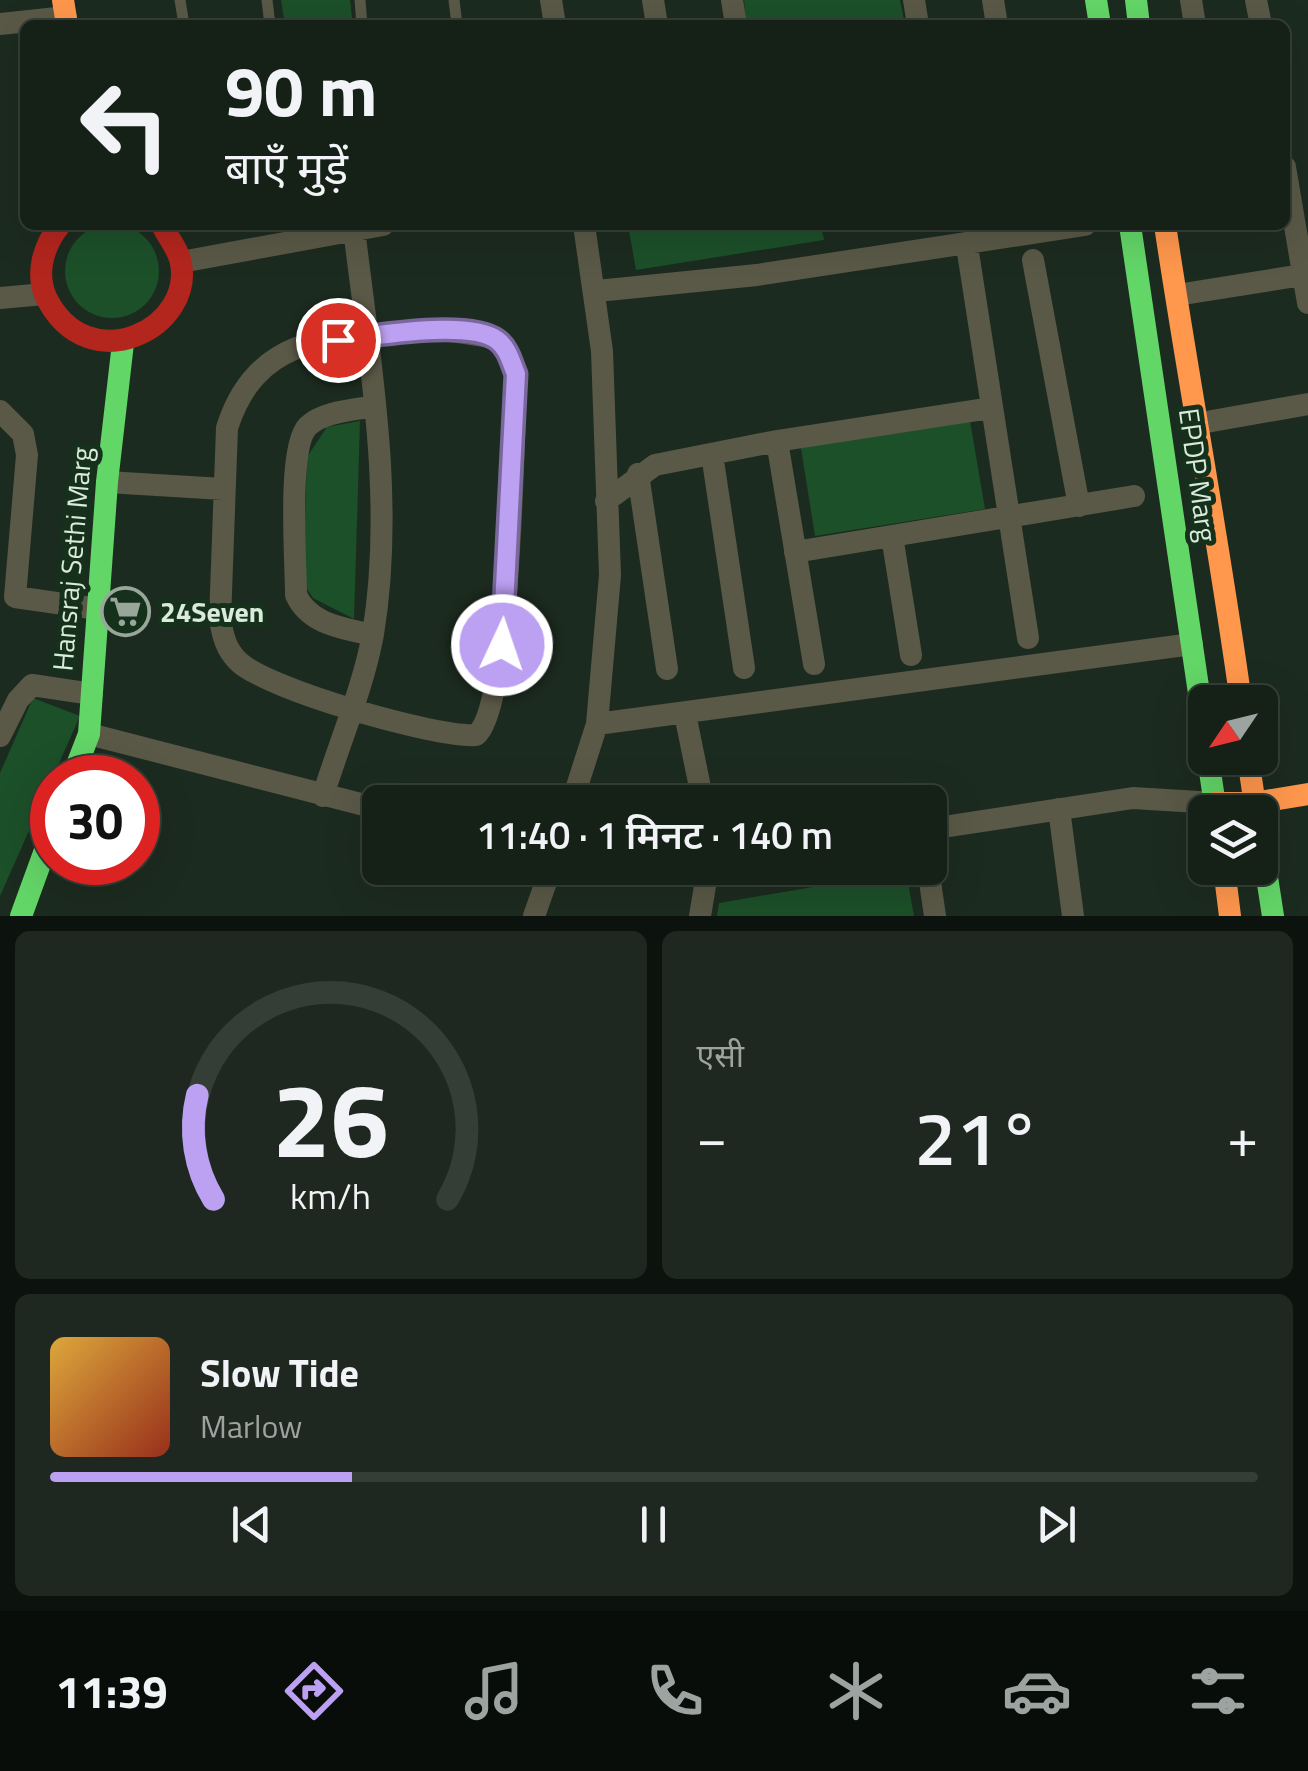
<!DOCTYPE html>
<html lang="hi">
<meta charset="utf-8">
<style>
body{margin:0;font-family:"Titillium Web","Noto Sans Devanagari",sans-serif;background:#1e2820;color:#f1f3f6;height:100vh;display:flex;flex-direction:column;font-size:38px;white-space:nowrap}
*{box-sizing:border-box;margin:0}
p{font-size:32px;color:#9da3a1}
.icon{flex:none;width:55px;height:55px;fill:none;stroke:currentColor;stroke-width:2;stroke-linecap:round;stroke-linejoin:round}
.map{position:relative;height:916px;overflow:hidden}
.side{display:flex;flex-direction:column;gap:15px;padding:15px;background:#0c120d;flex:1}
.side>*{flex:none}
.banner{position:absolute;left:20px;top:20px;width:1270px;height:210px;border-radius:15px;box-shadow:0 10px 40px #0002,0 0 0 2px #343e36;background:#152017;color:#f1f3f6;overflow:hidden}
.needle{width:65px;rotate:235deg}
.fabs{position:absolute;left:1188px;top:685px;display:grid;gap:20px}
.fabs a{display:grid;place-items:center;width:90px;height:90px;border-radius:15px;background:#152017;box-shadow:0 10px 40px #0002,0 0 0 2px #343e36;font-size:50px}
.speed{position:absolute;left:30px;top:755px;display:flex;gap:20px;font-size:50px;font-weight:700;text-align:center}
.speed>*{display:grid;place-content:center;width:130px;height:130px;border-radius:50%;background:#152017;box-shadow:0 10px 40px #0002,0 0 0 2px #343e36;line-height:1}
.speed .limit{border:15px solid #d22;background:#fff;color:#111}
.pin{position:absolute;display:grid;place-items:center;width:85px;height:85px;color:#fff;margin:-42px;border:5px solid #fff;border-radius:50%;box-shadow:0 2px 10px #0007}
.me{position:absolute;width:110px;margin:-55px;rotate:3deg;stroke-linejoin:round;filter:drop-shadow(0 0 8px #0008)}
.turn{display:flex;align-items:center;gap:35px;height:210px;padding:0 40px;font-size:45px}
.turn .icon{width:130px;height:130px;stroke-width:2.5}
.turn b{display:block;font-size:70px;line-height:85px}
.big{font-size:75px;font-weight:600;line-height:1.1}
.side .card{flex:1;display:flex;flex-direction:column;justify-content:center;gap:15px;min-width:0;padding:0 35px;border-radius:15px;background:#1e2820}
.side .dial{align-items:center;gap:0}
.dial svg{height:260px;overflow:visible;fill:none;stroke:#343e36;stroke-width:7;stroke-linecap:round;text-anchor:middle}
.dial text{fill:#f1f3f6;stroke:none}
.song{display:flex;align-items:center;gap:30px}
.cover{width:120px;height:120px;border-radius:15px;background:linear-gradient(135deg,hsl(40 70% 55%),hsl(10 70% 35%))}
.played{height:10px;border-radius:5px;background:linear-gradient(90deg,#bca0f2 25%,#343e36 25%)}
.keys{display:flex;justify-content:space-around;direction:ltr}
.heat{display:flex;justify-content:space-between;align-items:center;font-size:55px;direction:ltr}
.side .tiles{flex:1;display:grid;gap:15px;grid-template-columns:1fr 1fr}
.card:last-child{grid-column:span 2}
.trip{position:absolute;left:362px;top:785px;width:585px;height:100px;border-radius:15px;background:#152017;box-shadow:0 10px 40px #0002,0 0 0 2px #343e36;font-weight:600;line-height:100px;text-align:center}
.tab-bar{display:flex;height:160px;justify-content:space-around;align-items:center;background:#080d09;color:#9da3a1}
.tab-bar .icon{width:70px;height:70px}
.tab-bar .selected{color:#bca0f2}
.tab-bar b{font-size:45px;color:#f1f3f6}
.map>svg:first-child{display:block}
.green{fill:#1c5029}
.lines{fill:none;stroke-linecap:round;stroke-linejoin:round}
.lane{stroke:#5a5846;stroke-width:11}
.street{stroke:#5a5846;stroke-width:22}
.fast{stroke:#63d668;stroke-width:22}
.slow{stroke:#ff974d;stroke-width:22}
.jam{stroke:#b3261e;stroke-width:22}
.route-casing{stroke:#7a689d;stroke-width:25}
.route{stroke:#bca0f2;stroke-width:18}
.labels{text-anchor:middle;stroke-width:10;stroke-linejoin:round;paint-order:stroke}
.street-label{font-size:28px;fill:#daeadb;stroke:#16311b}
.poi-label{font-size:28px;font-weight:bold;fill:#daeadb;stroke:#16311b;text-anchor:start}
</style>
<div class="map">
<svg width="1308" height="916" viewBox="0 0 1308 916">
<rect width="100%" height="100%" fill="#1c2b1f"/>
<!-- green -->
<path class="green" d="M281,0H350L352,18L345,25H285Z
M744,0H900L905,25H746Z
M65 271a47 47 0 1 1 94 0a47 47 0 1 1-94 0Z
M628,225H821L824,240L636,270Z
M969,415L985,509L815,536L800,442Z
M360,421L354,619L313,598L303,583L307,457L327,427Z
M33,698L80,716L0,896V773Z
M906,871L914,916H717L719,903Z"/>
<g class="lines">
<!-- lane -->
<path class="lane" d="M180,0L184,25
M267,0L270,25
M360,0L362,25
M454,0L457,25"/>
<!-- street -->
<path class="street" d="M551,0L555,25
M653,0L657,25
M732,0L736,25
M914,0L918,25
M993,0L997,25
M1191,0L1195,25
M1256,0L1261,25
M0,24L66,17
M1285,167L1308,303
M967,246L1028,638
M1033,260L1079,506
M181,262L383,225
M597,291L757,275L1085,225
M1177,295L1308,274
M0,298L44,294
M444,330L496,338L508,353L516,374C514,430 510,709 476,735C436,738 267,689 239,662C226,650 223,636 220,620L227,428C260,323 351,338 444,330Z
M0,411L23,434L27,455L15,597L98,609
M1195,424L1308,404
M712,454L744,668
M638,474L667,669
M107,482L223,489
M606,501L655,465L777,441
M892,536L911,655
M795,552L1134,496
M372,635C343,628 310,625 296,595C296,562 287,446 308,426C324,411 355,410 375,406
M814,664L777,441L991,408
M685,714L703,802
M597,724L1192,644
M89,734L380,809
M0,736L18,700L32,685L92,694
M323,796C339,743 363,689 373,634C395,502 370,362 354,229
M572,802L597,724L610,575L602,351L584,225
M1059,809L1073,916
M930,829L1133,798L1215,803
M928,868L935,916
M534,916L551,868
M700,916L708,868"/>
<!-- fast -->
<path class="fast" d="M1096,0L1100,25
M1136,0L1139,25
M1130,225L1205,734
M1208,758L1216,812
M72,778L89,734L107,482L123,343
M1260,832L1273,916
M21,916L52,831"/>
<!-- slow -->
<path class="slow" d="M63,0L67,25
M1165,225C1189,385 1219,542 1241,702
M1248,758L1256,812
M1215,803H1254L1308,794
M1224,868L1230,916"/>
<!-- jam -->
<path class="jam" d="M60,225C44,245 35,272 46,297C88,383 198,327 180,259C177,248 167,236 162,225"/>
</g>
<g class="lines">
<defs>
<path id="route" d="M338,340C373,336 469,319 497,340C508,348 511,362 516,374L502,645"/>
</defs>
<!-- route casing -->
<use href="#route" class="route-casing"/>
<!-- route -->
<use href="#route" class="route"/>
</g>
<!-- icons -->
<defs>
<symbol id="supermarket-ring" viewBox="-11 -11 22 22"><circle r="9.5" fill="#16311b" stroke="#98a799" stroke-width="1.5"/><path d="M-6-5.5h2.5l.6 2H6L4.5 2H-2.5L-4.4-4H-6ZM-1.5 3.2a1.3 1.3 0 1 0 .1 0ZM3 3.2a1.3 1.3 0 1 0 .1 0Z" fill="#98a799"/></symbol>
</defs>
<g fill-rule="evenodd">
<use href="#supermarket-ring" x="98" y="584" width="55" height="55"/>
</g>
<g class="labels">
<!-- street labels -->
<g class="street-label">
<text transform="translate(1198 475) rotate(82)" y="10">EPDP Marg</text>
<text transform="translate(72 559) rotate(-85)" y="10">Hansraj Sethi Marg</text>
</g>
<!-- poi labels -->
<g class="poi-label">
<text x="160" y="622">24Seven</text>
</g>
</g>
</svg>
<div class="fabs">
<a><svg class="needle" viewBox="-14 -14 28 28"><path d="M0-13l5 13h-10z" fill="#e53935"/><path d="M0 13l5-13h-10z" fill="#9da3a1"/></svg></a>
<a><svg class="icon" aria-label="layers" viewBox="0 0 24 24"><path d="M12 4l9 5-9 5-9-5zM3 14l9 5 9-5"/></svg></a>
</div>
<div class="speed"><div class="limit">30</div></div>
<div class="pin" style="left:338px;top:340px;background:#d93025"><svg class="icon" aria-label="arrive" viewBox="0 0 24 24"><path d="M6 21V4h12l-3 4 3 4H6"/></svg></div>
<svg class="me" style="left:502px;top:645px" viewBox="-20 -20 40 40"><circle r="17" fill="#bca0f2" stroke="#fff" stroke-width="3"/><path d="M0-11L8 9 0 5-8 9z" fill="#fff"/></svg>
<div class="trip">11:40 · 1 मिनट · 140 m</div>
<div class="banner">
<div class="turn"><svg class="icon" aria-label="left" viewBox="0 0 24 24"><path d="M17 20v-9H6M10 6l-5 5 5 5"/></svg><div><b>90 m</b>बाएँ मुड़ें</div></div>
</div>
</div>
<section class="side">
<div class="tiles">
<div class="card dial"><svg viewBox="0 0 100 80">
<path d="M14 69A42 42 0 1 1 86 69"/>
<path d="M14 69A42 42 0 0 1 9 37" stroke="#bca0f2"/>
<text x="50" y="56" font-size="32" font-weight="700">26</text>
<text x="50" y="72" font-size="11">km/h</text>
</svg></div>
<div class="card"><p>एसी</p>
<div class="heat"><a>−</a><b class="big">21°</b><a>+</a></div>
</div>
<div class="card">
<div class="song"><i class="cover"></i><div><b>Slow Tide</b><p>Marlow</p></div></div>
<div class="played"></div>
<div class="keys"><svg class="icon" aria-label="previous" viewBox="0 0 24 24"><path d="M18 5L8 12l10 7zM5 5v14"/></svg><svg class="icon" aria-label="pause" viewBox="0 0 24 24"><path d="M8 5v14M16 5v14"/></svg><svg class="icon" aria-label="next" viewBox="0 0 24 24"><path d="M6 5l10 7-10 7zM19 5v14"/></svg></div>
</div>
</div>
</section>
<nav class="tab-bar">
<b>11:39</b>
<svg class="icon selected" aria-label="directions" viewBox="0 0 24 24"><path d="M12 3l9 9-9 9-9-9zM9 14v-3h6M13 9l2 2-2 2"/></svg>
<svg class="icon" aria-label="music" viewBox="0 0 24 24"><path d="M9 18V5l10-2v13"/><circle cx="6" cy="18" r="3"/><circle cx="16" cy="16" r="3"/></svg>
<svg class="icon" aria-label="phone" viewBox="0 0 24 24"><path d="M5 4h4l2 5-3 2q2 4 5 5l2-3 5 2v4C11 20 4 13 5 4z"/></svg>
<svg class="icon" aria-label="climate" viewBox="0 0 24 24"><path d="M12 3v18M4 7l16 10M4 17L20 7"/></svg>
<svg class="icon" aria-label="car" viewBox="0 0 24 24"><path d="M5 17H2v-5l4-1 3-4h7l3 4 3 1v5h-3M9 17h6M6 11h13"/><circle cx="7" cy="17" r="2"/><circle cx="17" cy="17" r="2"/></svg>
<svg class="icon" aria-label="filters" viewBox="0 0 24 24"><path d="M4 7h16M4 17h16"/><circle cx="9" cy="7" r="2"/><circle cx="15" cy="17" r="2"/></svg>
</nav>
